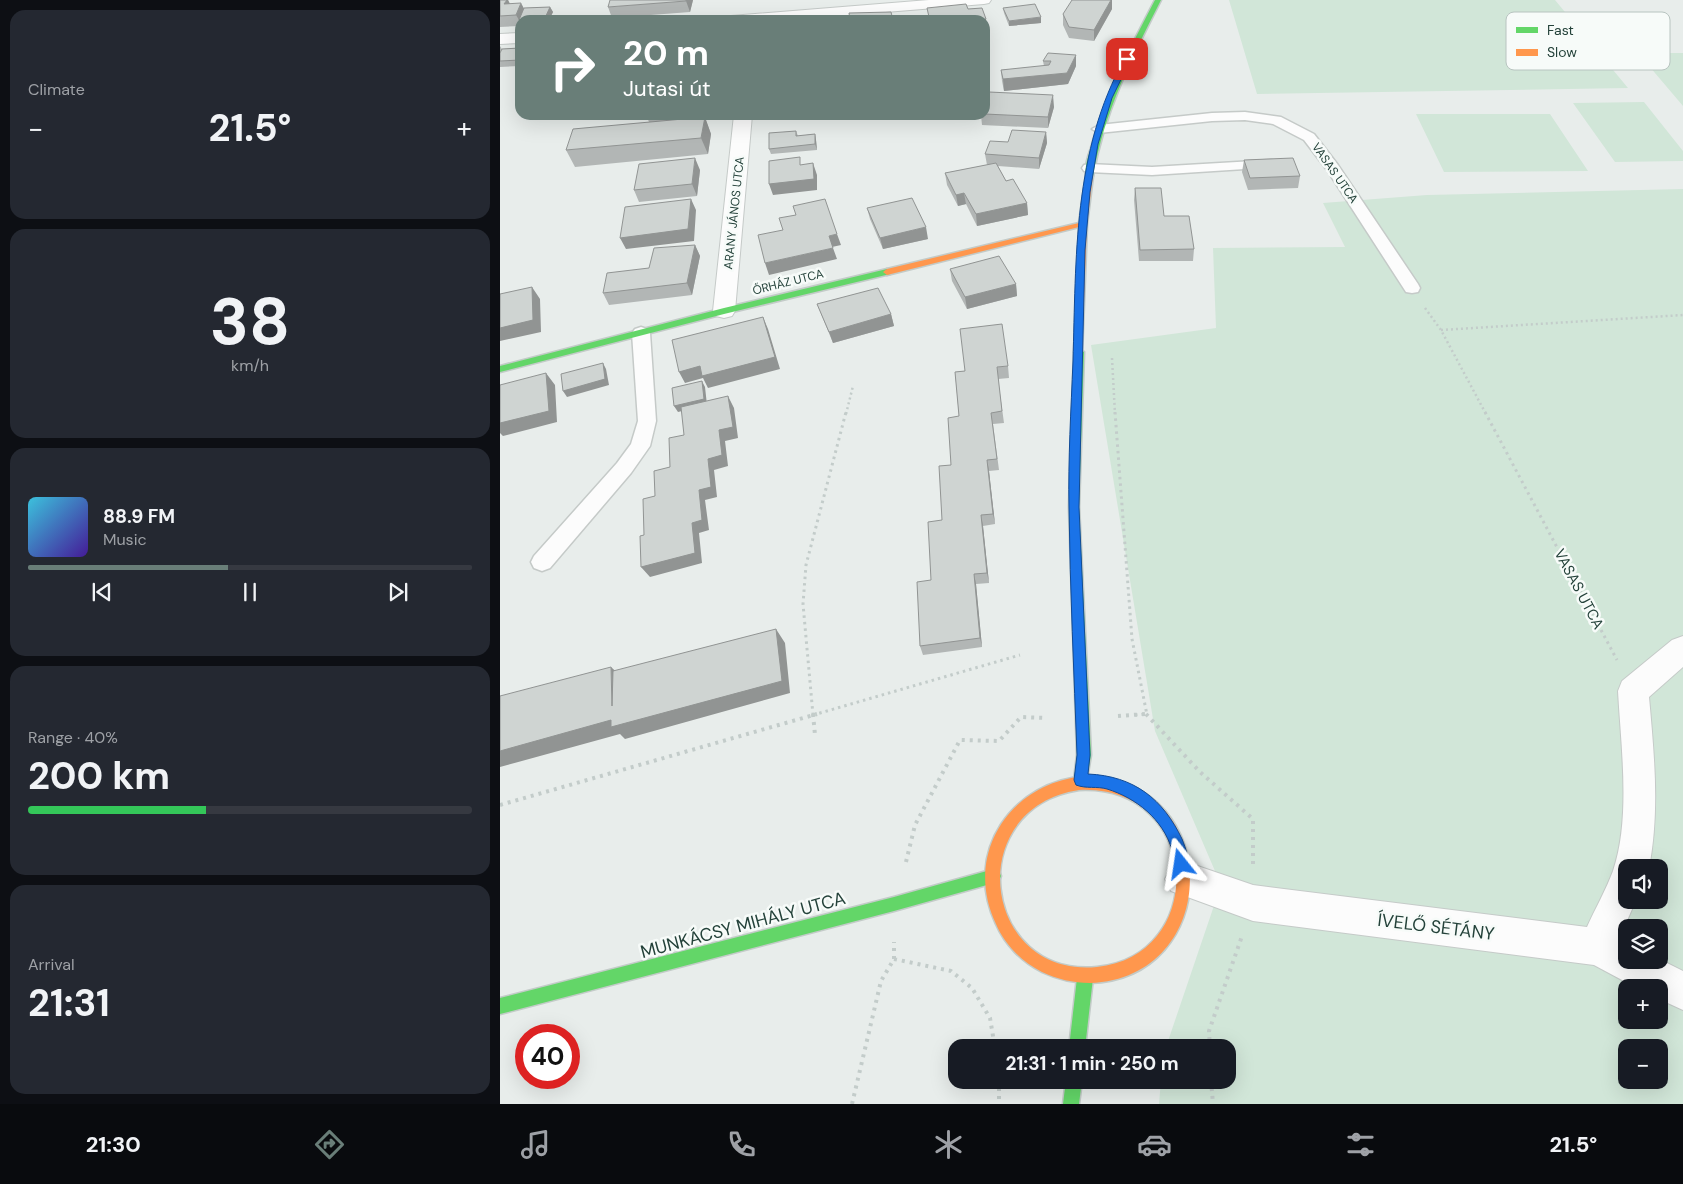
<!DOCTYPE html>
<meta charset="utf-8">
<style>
body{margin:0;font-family:"DM Sans",sans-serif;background:#242831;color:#f1f3f6;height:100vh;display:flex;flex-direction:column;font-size:19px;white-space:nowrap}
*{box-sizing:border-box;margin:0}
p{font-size:16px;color:#9ea1a6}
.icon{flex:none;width:28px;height:28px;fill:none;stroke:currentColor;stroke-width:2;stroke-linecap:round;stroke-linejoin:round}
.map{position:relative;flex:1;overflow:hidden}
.details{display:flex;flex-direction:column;gap:10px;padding:10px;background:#0d0f14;width:500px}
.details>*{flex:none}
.guide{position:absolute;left:15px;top:15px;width:475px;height:105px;border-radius:15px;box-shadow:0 5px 20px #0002;background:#697e78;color:#fff;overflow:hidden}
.buttons{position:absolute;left:1118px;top:859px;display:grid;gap:10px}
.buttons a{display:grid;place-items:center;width:50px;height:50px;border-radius:10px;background:#171b24;box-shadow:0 5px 20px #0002;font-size:25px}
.speed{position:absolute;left:15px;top:1024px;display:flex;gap:10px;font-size:25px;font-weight:700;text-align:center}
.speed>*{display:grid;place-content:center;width:65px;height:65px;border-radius:50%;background:#171b24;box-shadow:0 5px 20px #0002;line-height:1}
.speed .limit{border:8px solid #d22;background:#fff;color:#111}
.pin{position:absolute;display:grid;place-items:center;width:42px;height:42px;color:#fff;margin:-21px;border-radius:10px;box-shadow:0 2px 8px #0006}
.me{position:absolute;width:55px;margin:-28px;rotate:345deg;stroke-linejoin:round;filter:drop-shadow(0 0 4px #0008)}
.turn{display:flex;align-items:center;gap:18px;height:105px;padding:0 25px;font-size:22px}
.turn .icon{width:65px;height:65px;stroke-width:2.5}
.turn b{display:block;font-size:35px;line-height:42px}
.big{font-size:38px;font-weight:700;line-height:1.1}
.details .widget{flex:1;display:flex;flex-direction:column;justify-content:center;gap:8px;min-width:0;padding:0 18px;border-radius:15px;background:#242831}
.details .dial{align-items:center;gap:0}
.dial b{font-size:65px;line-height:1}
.song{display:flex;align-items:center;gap:15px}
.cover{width:60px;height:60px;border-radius:8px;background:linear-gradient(135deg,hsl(190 70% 55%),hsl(260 70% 35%))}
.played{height:5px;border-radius:2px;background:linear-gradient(90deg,#697e78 45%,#363941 45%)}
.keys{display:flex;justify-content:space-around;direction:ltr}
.heat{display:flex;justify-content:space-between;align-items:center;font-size:28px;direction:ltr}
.charge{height:8px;border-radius:4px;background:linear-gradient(90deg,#34c759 40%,#363941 0)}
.trip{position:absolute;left:448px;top:1039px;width:288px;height:50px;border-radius:15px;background:#171b24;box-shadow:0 5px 20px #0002;font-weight:700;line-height:50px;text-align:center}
.tabs{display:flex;height:80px;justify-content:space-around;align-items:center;background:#090b0e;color:#9ea1a6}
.tabs .icon{width:35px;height:35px}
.tabs .current{color:#697e78}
.tabs b{font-size:22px;color:#f1f3f6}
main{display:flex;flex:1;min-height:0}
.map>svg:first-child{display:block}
.green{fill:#d1e6d8;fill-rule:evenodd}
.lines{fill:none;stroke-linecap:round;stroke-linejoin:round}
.lane-casing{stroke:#c5cac8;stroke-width:3}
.street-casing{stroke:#c5cac8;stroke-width:2}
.fast-casing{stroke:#c3cbc8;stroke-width:3}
.slow-casing{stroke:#c3cbc8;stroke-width:3}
.path-far2{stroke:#c3ccca;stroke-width:2.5;stroke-dasharray:2 3;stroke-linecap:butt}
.path-far1{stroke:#c3ccca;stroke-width:3;stroke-dasharray:2.5 4;stroke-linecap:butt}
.path{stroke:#c3ccca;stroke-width:4;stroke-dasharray:3 5;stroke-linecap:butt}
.lane{fill:#fcfcfc;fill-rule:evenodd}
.street{fill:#fcfcfc;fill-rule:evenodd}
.fast{fill:#63d668;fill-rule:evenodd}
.slow{fill:#ff974d;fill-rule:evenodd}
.wall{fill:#b2b6b5}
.shaded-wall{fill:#919493}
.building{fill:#cfd4d2;stroke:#919493}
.route{fill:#1a73e8;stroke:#114b97}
.labels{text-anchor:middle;stroke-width:5;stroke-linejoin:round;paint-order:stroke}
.far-street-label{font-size:12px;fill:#24423a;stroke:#f7fbf9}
.street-label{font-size:15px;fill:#24423a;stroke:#f7fbf9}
.near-street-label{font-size:18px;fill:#24423a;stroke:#f7fbf9}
.key{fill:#f7fbf9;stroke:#b8c4c0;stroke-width:1}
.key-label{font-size:14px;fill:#24423a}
</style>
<main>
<section class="details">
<div class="widget"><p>Climate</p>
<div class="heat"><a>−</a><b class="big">21.5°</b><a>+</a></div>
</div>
<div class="widget dial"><b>38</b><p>km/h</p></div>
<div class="widget">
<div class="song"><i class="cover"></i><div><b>88.9 FM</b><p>Music</p></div></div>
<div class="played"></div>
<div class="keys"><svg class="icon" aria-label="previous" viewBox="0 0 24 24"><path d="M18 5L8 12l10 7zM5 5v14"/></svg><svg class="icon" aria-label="pause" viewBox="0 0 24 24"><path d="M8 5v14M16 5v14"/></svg><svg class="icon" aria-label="next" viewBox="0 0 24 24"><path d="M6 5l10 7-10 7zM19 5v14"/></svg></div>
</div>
<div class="widget"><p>Range · 40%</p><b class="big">200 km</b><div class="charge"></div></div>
<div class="widget"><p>Arrival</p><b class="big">21:31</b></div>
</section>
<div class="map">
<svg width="1183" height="1104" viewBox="0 0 1183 1104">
<rect width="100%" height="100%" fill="#e8edeb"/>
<!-- green -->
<path class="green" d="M729,0H1055L1128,88L757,94Z
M1138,53H1183V106Z
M1144,102L1183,151V161L1115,162L1073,103Z
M916,114H1050L1088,171L944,172Z
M1183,189V1104H659L661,1080H726V1048L666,1047L721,885L655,731L591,345L716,328L713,248L845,247L823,203L927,195ZM1126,868H1159V900H1126ZM1126,928H1159V960H1126ZM1126,988H1159V1020H1126ZM1126,1048H1159V1080H1126Z"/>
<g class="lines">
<defs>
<path id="lane" d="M745,112L781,117L814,134L838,165L918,284L920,288L918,292L912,293L906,292L827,170L804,140L773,124L745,120L712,121L599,133L592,129L599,125L712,113Z
M771,160L776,161L778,164L776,167L652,175L589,172L584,171L582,168L584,165L589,164L652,167Z
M141,327L147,329L150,333L156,421L150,446L131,473L50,568L42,571L34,568L31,562L34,556L117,463L131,444L138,421L132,333L135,329Z"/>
<path id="street" d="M429,0H491L489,3L484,4L287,20H224L226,17L231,16Z
M20,33V43L0,44V34Z
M234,115H252L235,311L232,316L224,318L216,316L213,311Z
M1183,636V667L1149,697C1154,754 1160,810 1149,868H1126V900H1136L1119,939L1126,942V960L1159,959L1183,971V1010L1159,999V988H1137L1094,965L753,921L671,891L665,879L671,867L683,861L753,885L1087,927C1095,909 1106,890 1113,871C1131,818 1121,747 1118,691L1122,681L1172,640Z"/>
<path id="fast" d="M655,0H661C632,57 604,112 593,176L586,178C584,169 588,156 591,148C605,95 630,48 655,0Z
M387,269L391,272L390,274L224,314L0,372V366L224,308Z
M579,349L584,352L579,507L591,755L586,785L581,787L576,785L574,780L577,755L569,507L574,352Z
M494,869L499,871L501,876L499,881L494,883L394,911L0,1014V998L394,897Z
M585,970L590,973L593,978L585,1048H569L577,978L580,973Z
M566,1080H582L579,1104H563Z"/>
<path id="slow" d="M586,174L593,176L587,224L582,354L579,355L574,352L579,227L387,275L383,272L387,269L579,223Z
M588,776C726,783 721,979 590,983C573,983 557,979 542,972C522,962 505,945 496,924C462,853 512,780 588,776ZM579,790C702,784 709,956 597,967C482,978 461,808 579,790Z"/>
</defs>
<!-- lane casing -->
<use href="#lane" class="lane-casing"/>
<!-- street casing -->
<use href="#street" class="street-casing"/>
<!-- fast casing -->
<use href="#fast" class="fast-casing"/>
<!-- slow casing -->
<use href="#slow" class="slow-casing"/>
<!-- path-far2 -->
<path class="path-far2" d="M925,308L941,330L986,414
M941,330L1183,315
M612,358L615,414
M346,414L353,386"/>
<!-- path-far1 -->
<path class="path-far1" d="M615,412L632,639L647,715
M985,412L1117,660
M313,715L303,604L306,565L346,412
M313,715L520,655
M635,715L646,714"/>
<!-- path -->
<path class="path" d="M313,714L315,735
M646,714L700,772L753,819V864
M618,716L646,714
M0,805L317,714
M406,862L415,825L460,740L499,741L521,717L547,718
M394,959L451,971L472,988L490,1018L495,1048
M710,1048L709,1031L742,936
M499,1080V1104
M711,1080L713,1104
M352,1104L381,981L394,959V942"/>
<!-- lane -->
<use href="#lane" class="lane"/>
<!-- street -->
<use href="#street" class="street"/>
<!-- fast -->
<use href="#fast" class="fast"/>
<!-- slow -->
<use href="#slow" class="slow"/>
</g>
<!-- wall -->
<path class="wall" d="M0,0H8L10,4L24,8L50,7L53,12L49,20H20V26L0,27Z
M193,0L190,12L112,18L108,7Z
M503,8L541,23L509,26L504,13Z
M612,9L594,41L569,38L563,25V14Z
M0,46L2,49L20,48V66L0,67Z
M576,55V66L568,84L504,91L502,81L501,70L544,66L543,61Z
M485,103L554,107L548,128L482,125L481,115H485Z
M147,115H213V117L205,118L211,134L208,154L75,167L66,150L149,122L147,117Z
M320,115H351L320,117Z
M296,131L298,136L315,134L316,140L317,150L271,154L269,149Z
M546,132L547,143L539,169L498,166L506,181L527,203L528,215L477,226L466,204L458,206L447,185L445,173L487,165L485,154L508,142Z
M744,160L800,176L798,188L748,190L742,172Z
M200,170L197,196L139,202L134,190Z
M635,188L664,216L694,249L693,261H639L634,200Z
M367,208L428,239L383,249L370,219Z
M195,245L200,256L192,295L109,305L103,293Z
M450,269L516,284L517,296L467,309L452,281Z
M317,304L391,314L394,326L333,343Z
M508,366L509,378L498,379L504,423L493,424L499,470L489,471L495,524L483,526L489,583L476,584L482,647L423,655L420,646L431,580L442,520L459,416L455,372Z"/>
<!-- shaded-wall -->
<path class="shaded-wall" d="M7,0H8L13,10L4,4Z
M186,0H193L190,12L186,1Z
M611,0H612V9L594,41V30Z
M21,3L27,14L19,20L16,15Z
M50,7L53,12L49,20H46L45,18Z
M429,17H435L436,20H430Z
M541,17V23L509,26V21Z
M486,19L487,30H485V20H473Z
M576,55V66L568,84L504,91L503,79L567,73Z
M553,95L554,107L548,128V117Z
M176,115H180L182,120L181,126Z
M205,117L211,134L208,154L201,138Z
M546,132L547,143L539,169V158Z
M315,134L316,140L317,150L315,144Z
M195,158L200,170L197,196L192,184Z
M313,163L317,175V190L273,195L269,184Z
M464,193L466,204L458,206L456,195Z
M191,199L196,210L194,241L126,249L120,238Z
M527,203L528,215L477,226L476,214Z
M426,227L428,239L383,249L380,238Z
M337,234L341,245L332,247L329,236Z
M195,245L200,256L192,295L187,283Z
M333,248L337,259L269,275L265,263Z
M516,284L517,296L467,309L465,297Z
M32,287L40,299L41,332L0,341V328Z
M391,314L394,326L333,343L329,332Z
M263,317L268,329L280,369L208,388L203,378L185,383L179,372Z
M103,363L106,369L109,385L67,397L63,391Z
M46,373L55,385L57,422L3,436L0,433V423Z
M202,381L205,387L207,405L178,412L174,406Z
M228,396L234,408L238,438L225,441L228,466L214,470L217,497L205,500L209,530L199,533L202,563L150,577L141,567L192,523L199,490L208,459L219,430Z
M487,460L489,471L495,524L493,514Z
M481,515L483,526L489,583L487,573Z
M474,574L476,584L482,647L480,638Z
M276,629L285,643L290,693L125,739L120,734L0,767V751Z
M111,667L125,680L112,706Z"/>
<!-- building -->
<path class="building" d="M0,0H7L4,4L21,3L16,15L0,16Z
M110,0H186V1L108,7Z
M572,0H611L594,30L569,27L563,14Z
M466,4L468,9L482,8L486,19L473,20H436L435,17H429L427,8Z
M535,4L541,17L509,21L503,8Z
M50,7L45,18L19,20L24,8Z
M391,12L393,20H350L349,13Z
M318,16V20H280Z
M20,48V60L0,61V53L2,49Z
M548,53L576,55L567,73L503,79L501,70L549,65L551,61H543Z
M489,92L553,95L548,117L485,114V103Z
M147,115H170L147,117Z
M205,117L201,138L66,150L73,129Z
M512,130L546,132L539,158L485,154L490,141L508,142Z
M296,131V136L315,134V144L269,149V133Z
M300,157V165L313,163L314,179L269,184V161Z
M195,158L192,184L134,190L139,164Z
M793,158L800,176L750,178L744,160Z
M496,163L506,181L513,179L527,203L476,214L464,193L456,195L445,173Z
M635,188H661L664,216H689L694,249L640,250Z
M412,198L426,227L380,238L367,208Z
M191,199L188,229L120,238L125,207Z
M325,199L337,234L329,236L333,248L265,263L258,235L283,230L279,218L296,215L293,206Z
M195,245L187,283L103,293L107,273L149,268L154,248Z
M499,256L516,284L465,297L450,269Z
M32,287L33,320L0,328V294Z
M378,288L391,314L329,332L317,304Z
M263,317L275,357L202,376L200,366L179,372L172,340Z
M502,324L508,366L497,367L502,411L491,413L497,459L487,460L493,514L481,515L487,573L474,574L480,638L420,646L417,582L431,580L428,522L442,520L439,466L451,465L448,418L459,416L455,372L465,371L460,329Z
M103,363L105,379L63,391L61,374Z
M46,373L49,411L0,423V385Z
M202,381L204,399L174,406L172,388Z
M228,396L233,427L219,430L222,455L208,459L211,487L199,490L202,520L192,523L195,553L141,567L140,536L144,535L143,499L155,496L154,471L170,467L169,438L184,435L181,407Z
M276,629L282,681L111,727V720L0,751V696L111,667L112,706L113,671Z"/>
<!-- route -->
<path class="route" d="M625,58L631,59L612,98L598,144L590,192L585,250L579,507L590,755L588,774C634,776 663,799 682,839C686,849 690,860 686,869L681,871L676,869C673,863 674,857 672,850C663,819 636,798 607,789C597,786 586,789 576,785L574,780L577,755C574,673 570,590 569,508C568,459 571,410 573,361C576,259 573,150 625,58Z"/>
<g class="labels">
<!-- far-street labels -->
<g class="far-street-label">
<text transform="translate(835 173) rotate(55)" y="4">VASAS UTCA</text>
<text transform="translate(234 213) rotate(-84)" y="4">ARANY JÁNOS UTCA</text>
<text transform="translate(288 282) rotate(-14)" y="4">ŐRHÁZ UTCA</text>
</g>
<!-- street labels -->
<g class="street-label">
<text transform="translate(1079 589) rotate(62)" y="5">VASAS UTCA</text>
</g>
<!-- near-street labels -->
<g class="near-street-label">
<text transform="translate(243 925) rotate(-15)" y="6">MUNKÁCSY MIHÁLY UTCA</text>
<text transform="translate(936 927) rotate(7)" y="6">ÍVELŐ SÉTÁNY</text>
</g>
</g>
<!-- legend -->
<rect x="1006" y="12" width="164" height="58" rx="8" class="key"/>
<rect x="1016" y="27" width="22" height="6" fill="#63d668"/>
<rect x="1016" y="49" width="22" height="7" fill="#ff974d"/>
<g class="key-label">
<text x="1047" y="35">Fast</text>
<text x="1047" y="57">Slow</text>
</g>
</svg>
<div class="buttons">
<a><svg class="icon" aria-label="sound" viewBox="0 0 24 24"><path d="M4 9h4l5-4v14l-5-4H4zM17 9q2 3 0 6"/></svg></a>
<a><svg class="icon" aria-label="layers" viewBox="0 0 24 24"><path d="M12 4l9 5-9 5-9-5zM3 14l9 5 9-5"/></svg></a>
<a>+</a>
<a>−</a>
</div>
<div class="speed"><div class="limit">40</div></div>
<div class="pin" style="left:627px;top:59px;background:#d93025"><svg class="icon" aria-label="arrive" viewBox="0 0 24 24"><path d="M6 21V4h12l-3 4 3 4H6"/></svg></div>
<svg class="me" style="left:681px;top:864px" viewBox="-20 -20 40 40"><path d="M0-17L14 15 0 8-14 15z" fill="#1a73e8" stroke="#fff" stroke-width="4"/></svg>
<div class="trip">21:31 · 1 min · 250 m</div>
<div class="guide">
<div class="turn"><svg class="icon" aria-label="right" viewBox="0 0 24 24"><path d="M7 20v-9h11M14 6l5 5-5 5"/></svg><div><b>20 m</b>Jutasi út</div></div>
</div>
</div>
</main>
<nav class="tabs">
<b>21:30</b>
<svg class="icon current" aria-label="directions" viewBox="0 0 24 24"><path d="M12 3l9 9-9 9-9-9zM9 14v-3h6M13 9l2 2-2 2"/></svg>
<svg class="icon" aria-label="music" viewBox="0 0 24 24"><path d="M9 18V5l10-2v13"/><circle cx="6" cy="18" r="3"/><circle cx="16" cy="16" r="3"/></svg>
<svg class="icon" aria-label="phone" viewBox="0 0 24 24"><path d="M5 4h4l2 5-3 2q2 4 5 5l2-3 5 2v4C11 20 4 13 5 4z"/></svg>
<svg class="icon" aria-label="climate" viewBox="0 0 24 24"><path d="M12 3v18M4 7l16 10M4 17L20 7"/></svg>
<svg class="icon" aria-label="car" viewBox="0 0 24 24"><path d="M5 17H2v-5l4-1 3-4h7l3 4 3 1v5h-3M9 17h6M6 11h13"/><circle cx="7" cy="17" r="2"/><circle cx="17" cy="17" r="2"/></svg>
<svg class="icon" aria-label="filters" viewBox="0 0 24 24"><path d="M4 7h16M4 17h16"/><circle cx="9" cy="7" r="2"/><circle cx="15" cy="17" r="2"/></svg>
<b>21.5°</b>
</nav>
